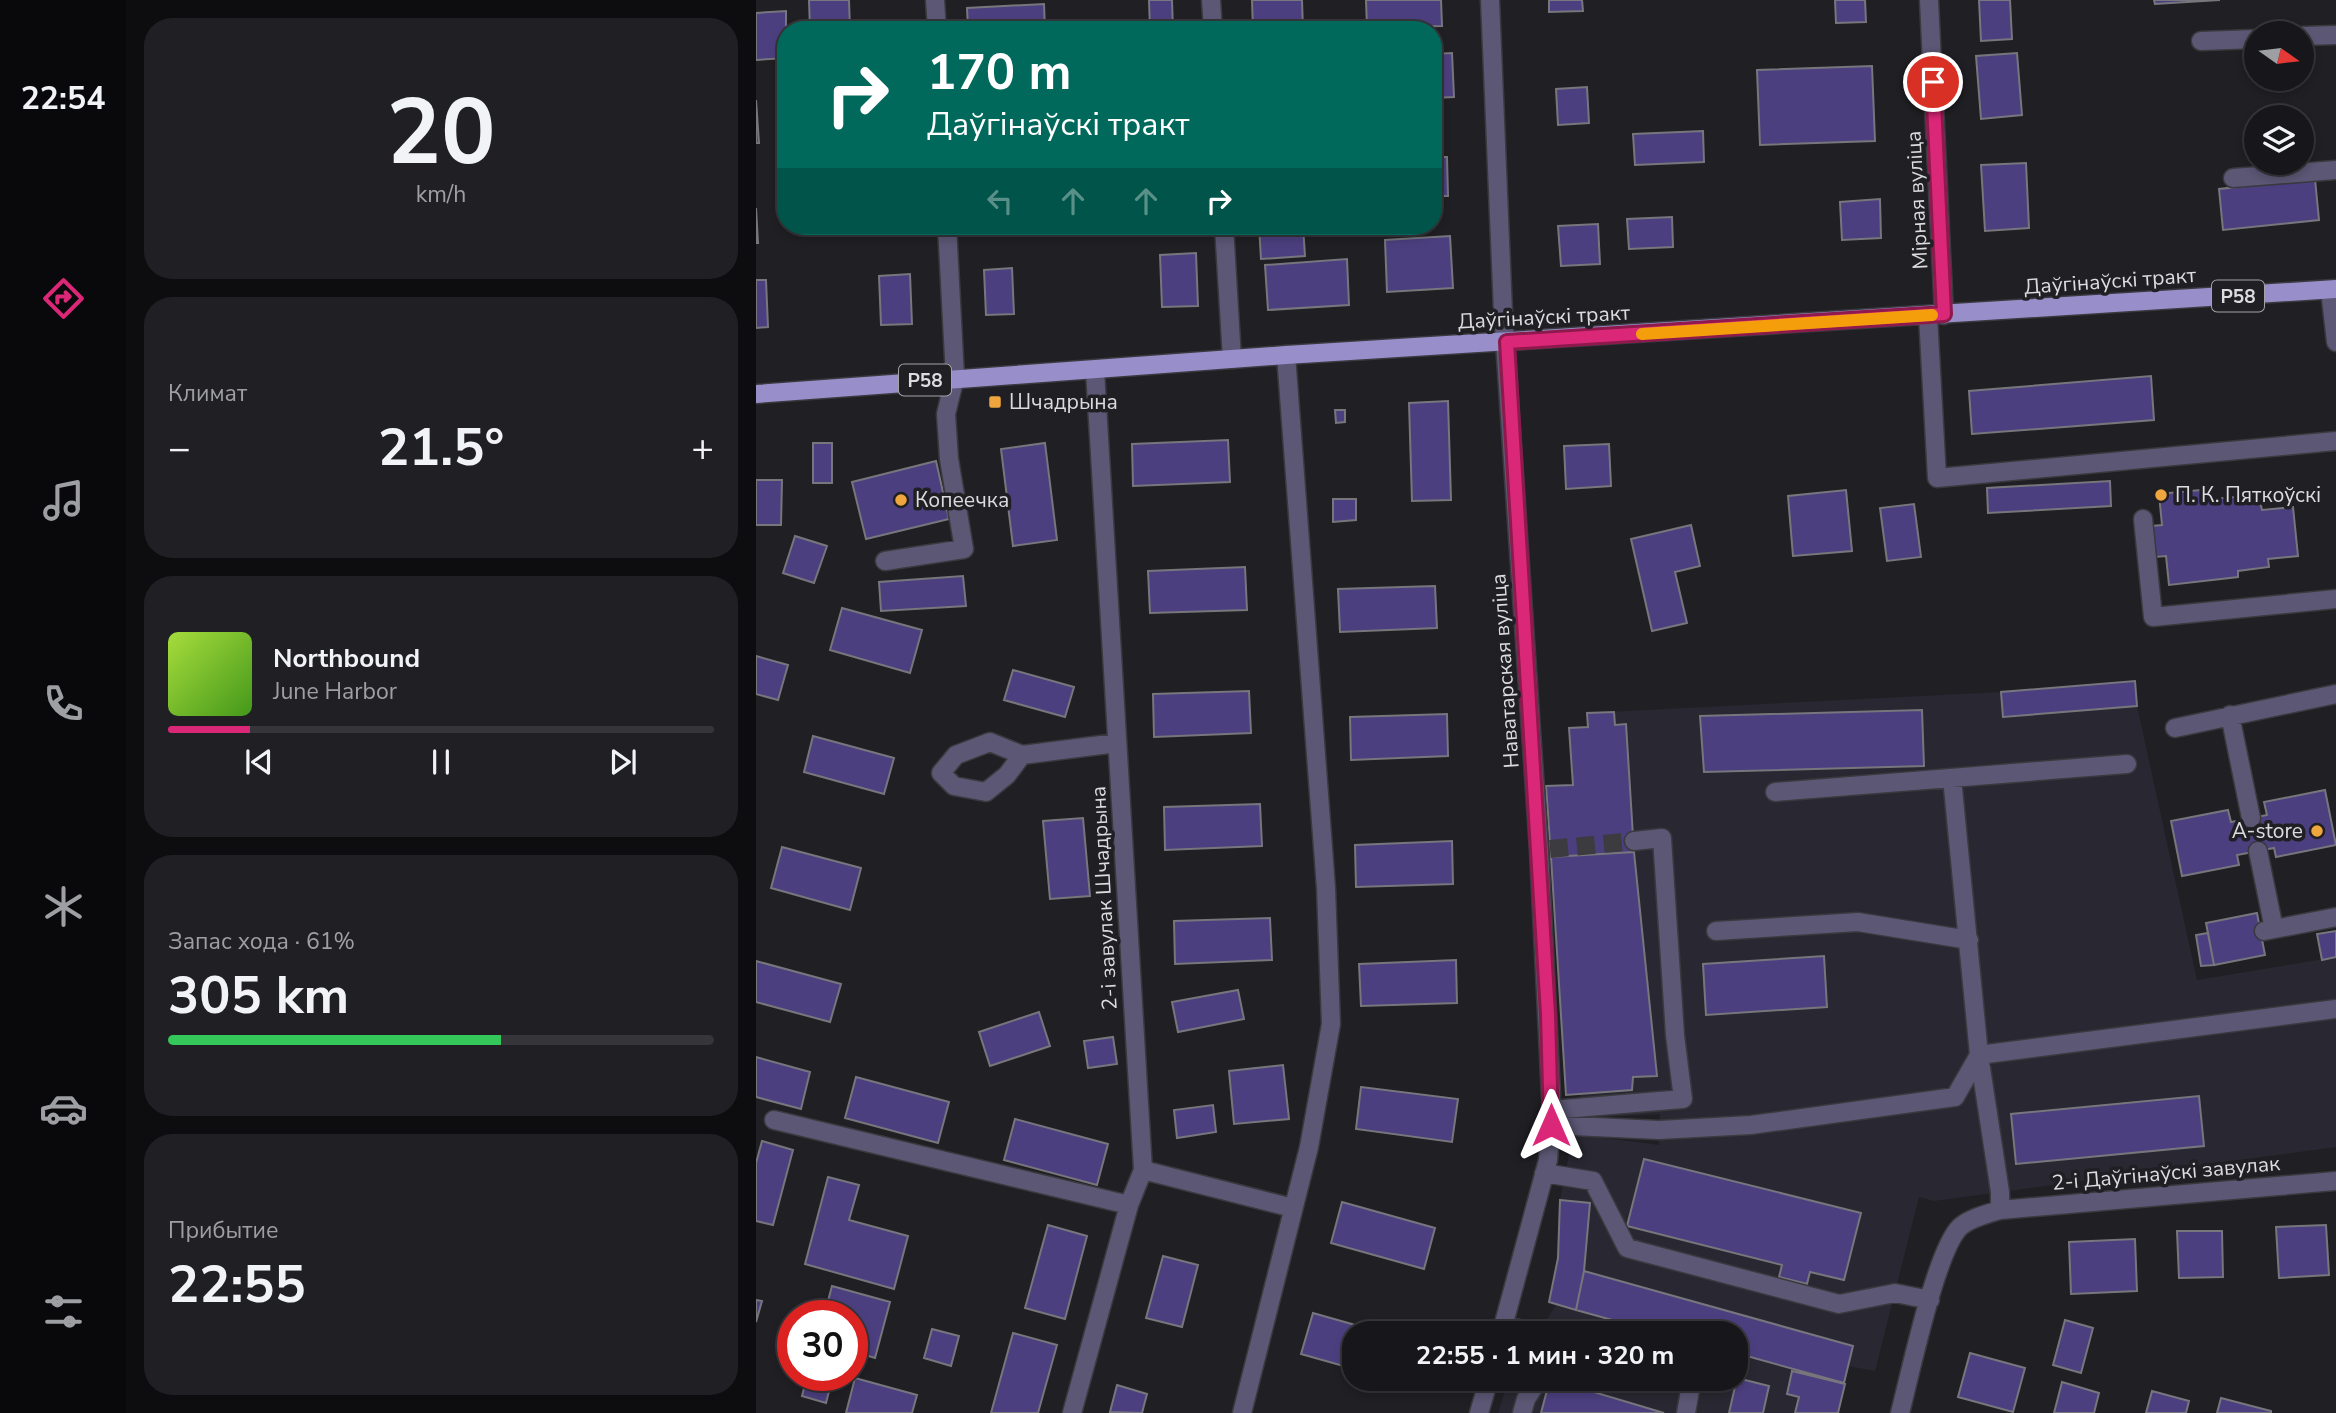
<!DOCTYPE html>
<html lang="ru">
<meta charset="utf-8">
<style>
body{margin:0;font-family:"Nunito Sans",sans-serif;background:#202024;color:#f1f3f6;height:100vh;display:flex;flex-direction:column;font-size:26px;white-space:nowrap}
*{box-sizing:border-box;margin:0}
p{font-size:23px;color:#9e9fa3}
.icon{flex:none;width:38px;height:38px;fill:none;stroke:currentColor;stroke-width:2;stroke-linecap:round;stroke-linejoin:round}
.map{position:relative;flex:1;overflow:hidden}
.details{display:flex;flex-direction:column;gap:18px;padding:18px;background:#0d0d0f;width:630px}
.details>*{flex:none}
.top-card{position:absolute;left:21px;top:21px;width:665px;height:214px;border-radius:28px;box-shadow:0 4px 10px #0003,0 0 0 2px #36363a;background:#00695c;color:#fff;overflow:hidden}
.needle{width:46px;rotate:104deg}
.tools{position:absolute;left:1488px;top:21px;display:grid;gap:14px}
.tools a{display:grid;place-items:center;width:70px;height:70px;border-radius:50%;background:#17171b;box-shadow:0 4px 10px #0003,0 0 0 2px #36363a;font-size:35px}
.speed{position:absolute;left:21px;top:1300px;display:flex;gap:14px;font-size:35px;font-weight:700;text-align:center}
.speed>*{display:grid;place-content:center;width:91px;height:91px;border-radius:50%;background:#17171b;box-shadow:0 4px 10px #0003,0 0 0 2px #36363a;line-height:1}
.speed .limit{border:10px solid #d22;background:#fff;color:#111}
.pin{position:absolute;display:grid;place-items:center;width:60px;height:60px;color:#fff;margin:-30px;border:4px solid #fff;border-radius:50%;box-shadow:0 2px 7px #0007}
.me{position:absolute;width:77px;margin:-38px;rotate:0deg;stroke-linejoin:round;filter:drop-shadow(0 0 5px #0008)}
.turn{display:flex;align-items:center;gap:24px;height:147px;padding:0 35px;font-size:32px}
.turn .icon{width:91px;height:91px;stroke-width:2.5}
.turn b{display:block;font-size:49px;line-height:60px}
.lanes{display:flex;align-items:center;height:66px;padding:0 35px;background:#0003;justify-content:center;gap:35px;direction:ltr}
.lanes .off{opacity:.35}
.big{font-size:52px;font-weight:700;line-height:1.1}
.details .tile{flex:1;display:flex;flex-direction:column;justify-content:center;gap:10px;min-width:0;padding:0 24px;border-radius:28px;background:#202024}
.details .dial{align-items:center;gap:0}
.dial b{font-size:91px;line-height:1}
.song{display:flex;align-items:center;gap:21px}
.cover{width:84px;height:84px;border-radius:10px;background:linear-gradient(135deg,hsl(80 70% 55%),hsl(100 70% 35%))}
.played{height:7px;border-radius:4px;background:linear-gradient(90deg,#db2777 15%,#36363a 15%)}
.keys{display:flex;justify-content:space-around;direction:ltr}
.heat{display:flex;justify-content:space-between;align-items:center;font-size:38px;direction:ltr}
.charge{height:10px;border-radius:5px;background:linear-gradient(90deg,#34c759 61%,#36363a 0)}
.trip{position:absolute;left:586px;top:1321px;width:406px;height:70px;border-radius:28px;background:#17171b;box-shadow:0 4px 10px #0003,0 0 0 2px #36363a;font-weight:700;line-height:70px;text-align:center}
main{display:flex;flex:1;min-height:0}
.tab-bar{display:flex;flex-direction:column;width:126px;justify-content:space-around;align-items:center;background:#09090b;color:#9e9fa3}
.tab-bar .icon{width:49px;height:49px}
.tab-bar .selected{color:#db2777}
.tab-bar b{font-size:32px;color:#f1f3f6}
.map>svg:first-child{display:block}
.built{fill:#292832}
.building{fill:#4c3f7f;stroke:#76767c;stroke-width:2}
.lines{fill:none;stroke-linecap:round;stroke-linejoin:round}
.minor-tunnel{stroke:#3b3b40;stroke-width:18;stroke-dasharray:18 9;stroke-linecap:butt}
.minor-casing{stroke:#39393e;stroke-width:21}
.major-casing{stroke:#39393e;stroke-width:21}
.minor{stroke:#5b5774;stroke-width:18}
.major{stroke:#978eca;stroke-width:18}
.route-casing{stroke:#8e194d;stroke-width:18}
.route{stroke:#db2777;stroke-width:12}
.slow{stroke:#f59e0b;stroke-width:12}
.poi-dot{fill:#f0a63e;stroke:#1f1f24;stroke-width:2.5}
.labels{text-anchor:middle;stroke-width:7;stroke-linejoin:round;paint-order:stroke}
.shield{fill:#1f1f24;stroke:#a3a3a7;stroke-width:2}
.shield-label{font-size:19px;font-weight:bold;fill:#dcdbdf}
.street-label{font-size:21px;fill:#dcdbdf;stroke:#1f1f24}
.poi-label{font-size:21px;fill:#dcdbdf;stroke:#1f1f24;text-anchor:start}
</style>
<main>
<nav class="tab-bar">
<b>22:54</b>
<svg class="icon selected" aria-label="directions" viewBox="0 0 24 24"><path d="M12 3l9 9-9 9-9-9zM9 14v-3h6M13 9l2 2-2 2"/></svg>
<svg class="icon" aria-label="music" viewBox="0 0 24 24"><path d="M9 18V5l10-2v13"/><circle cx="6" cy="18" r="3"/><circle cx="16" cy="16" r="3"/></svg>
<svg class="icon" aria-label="phone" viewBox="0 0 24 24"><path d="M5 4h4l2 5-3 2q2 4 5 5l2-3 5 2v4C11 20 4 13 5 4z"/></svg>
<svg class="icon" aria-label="climate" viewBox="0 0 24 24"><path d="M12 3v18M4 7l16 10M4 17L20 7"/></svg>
<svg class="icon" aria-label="car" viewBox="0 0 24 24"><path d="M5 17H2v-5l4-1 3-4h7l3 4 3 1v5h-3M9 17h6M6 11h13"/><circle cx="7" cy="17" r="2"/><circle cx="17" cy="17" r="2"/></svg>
<svg class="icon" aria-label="filters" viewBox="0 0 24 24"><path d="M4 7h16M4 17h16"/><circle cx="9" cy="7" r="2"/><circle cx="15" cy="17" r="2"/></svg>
</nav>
<section class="details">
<div class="tile dial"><b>20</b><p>km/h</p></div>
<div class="tile"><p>Климат</p>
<div class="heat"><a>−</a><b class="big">21.5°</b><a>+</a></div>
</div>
<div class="tile">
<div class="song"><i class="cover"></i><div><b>Northbound</b><p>June Harbor</p></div></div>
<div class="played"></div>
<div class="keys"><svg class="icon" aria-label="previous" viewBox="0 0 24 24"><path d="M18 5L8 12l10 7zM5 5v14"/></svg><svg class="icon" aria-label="pause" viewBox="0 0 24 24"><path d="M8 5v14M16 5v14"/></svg><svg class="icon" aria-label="next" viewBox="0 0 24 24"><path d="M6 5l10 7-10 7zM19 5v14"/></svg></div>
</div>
<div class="tile"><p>Запас хода · 61%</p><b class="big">305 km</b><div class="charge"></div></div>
<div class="tile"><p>Прибытие</p><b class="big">22:55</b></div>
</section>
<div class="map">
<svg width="1580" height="1413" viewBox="0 0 1580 1413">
<rect width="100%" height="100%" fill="#1f1f24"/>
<!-- built -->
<path class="built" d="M1379,681L1381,706L1441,980L1580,957V1147L1178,1201L1163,1197L1119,1371L1092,1366L1081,1413H742L753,1379H980V1334L782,1333L800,1305L793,1302L802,1257L804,1200L817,1134L903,1145L904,1114L826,1118L824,1094L810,1095L790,786L817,785L813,728L831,727V713L1245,692Z"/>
<!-- building -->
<path class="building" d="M53,0H93L94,30H54Z
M393,0H416L417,30H394Z
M496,0H546L547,30H497Z
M610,0H685L686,26L611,28Z
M793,0H826L827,11L793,12Z
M1079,0H1109L1110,22L1080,23Z
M1223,0H1254L1256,39L1225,41Z
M1398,0H1464L1399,4Z
M288,4L289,30H212L211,8Z
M30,11V58L0,60V13Z
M696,53L698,97L677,98V54Z
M1261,53L1266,115L1225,119L1220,56Z
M1116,66L1119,141L1004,145L1001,70Z
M831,87L833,123L802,125L800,89Z
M0,100L3,143H0Z
M947,131L948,162L879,165L877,134Z
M677,157H691L692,196H677Z
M1270,163L1273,228L1229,231L1225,165Z
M1559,179L1563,220L1467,230L1463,189Z
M1124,199L1125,238L1086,240L1084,202Z
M0,208L2,243H0Z
M916,217L917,247L873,249L871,219Z
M842,224L844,264L805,266L802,226Z
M125,226H151L152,231L125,232Z
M503,226H547L549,256L505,259Z
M694,236L697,288L631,292L629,240Z
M440,253L442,306L406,307L404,255Z
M591,259L593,305L512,310L509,265Z
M256,268L258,314L230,315L228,270Z
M154,274L156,324L125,325L123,276Z
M0,280H10L12,327L0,328Z
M1395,376L1398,420L1216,434L1213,391Z
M692,401L695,500L656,501L653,403Z
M579,410H589V422L580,423Z
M472,440L474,482L377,486L376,444Z
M57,443H76V483H57Z
M289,443L301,540L257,546L245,449Z
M853,444L855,486L810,489L808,446Z
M180,461L193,519L110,539L96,482Z
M0,480H26L25,525H0Z
M1354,481L1355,506L1232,513L1231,488Z
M1090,490L1096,551L1037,556L1032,496Z
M1444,490L1446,500L1479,497L1480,504L1504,501L1506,510L1537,507L1542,556L1512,559L1513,567L1482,571V577L1413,585L1410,556L1399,557L1396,526L1406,525L1403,494Z
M577,499H600V520L577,522Z
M1158,504L1165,557L1131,561L1124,508Z
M935,525L944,566L919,572L931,623L896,631L875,539Z
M39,536L71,546L58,583L27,573Z
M489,567L491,610L394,613L392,571Z
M207,576L210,606L125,611L123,582Z
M679,586L681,628L584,632L582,589Z
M86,608L166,630L154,673L74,650Z
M0,656L32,665L22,700L0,694Z
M257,670L318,687L309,717L248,700Z
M1379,681L1381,706L1247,717L1245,692Z
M493,691L495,733L398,737L397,694Z
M1166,710L1168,766L948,772L944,716Z
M858,712L859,725L870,724L878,852L795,857L790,786L817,785L813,728L832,727L831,713Z
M691,714L692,756L595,760L594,717Z
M57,736L138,758L128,794L48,772Z
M1569,790L1580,845L1520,857L1518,848L1481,855L1483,865L1426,876L1415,821L1472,810L1475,822L1511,815L1508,802Z
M504,804L506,846L409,850L408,807Z
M327,818L334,896L294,899L287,821Z
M696,841L697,884L600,887L599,845Z
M26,847L105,868L94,910L15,888Z
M878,852L901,1076L877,1077L876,1090L810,1095L795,857Z
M1501,913L1509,955L1458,965L1450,923Z
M514,918L516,960L419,964L418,921Z
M1580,931V957L1566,960L1561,934Z
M1452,933L1458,965L1445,966L1440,935Z
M1068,956L1071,1007L950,1015L947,964Z
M700,960L701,1003L605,1006L603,964Z
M0,961L85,984L74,1022L0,1002Z
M482,990L488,1019L422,1032L416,1002Z
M283,1012L294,1046L234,1066L223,1032Z
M357,1037L361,1064L332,1068L328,1041Z
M0,1057L54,1072L45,1109L0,1097Z
M527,1065L533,1119L478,1124L473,1071Z
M100,1077L193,1102L182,1143L89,1118Z
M605,1087L702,1099L696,1142L600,1129Z
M1443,1096L1448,1146L1260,1164L1255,1114Z
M457,1105L460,1132L421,1138L418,1110Z
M259,1119L352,1144L341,1185L248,1160Z
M6,1141L37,1150L17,1225L0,1221V1163Z
M888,1159L1105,1213L1088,1280L1054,1272L1051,1284L1023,1277L1026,1265L871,1226Z
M72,1177L103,1185L93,1220L152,1236L138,1289L49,1264Z
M804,1200L834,1203L828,1271L820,1310L793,1302L802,1258Z
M586,1202L679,1228L668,1269L575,1243Z
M292,1225L331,1236L309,1319L269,1308Z
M1570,1225L1573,1275L1523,1278L1520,1227Z
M1421,1231H1466L1467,1277L1423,1278Z
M1379,1239L1381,1291L1315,1294L1313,1242Z
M407,1256L442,1265L426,1327L390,1318Z
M828,1271L1097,1346L1088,1383L980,1353V1334H907L820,1310Z
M76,1286L134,1302L119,1358L96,1351V1316H68Z
M0,1300L6,1301L0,1322Z
M557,1313L631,1334H598V1369L545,1354Z
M1309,1320L1337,1328L1325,1373L1297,1365Z
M176,1329L203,1336L195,1366L168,1358Z
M257,1333L301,1345L282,1413H235Z
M1214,1353L1269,1368L1257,1412L1202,1397Z
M1036,1371L1089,1384L1082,1413H1039L1043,1397L1031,1394Z
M51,1376H77L70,1403L46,1396Z
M99,1378L161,1395L156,1413H90Z
M981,1378L1013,1386L1007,1413H973Z
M794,1379L908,1413H785Z
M1306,1382L1343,1393L1338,1413H1298Z
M361,1385L391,1394L386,1413L354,1412Z
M1396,1391L1433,1401L1430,1413H1390Z
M1465,1398L1515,1411V1413H1461Z"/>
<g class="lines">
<!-- minor-tunnel -->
<path class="minor-tunnel" d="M1495,818L1502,851
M794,849L878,841"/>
<defs>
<path id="minor" d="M179,0L181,30
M455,0L457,30
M734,0L747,312L783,850L796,1116L792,1160L745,1334
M1173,0L1188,315
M1545,36L1580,35
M1445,41L1500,39
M1477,178L1580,170
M468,226L476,359
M1574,290L1580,342
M1172,316L1181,478L1580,441
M1387,519L1397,617L1580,599
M129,561L208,549L193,459L190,414L199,377L191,226
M1474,715L1495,818
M1419,728L1580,694
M266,755L234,742L200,755L185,773L198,786L230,792L251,775L266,755L361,743
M1196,778L1223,1055L1244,1192V1210
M1019,792L1371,764
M1502,851L1518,929
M960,931L1102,922L1213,940
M1508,931L1580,917
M1223,1055L1580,1009
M796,1110L927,1099L919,1035L906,838L878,841
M18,1120L373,1205
M795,1125L903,1130L995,1125L1199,1097L1223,1055
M387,1170L537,1208
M788,1173L837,1181L871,1248L1083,1304L1139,1293L1174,1300
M747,1324L779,1334
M316,1413L373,1205L387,1170L339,371
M486,1413L553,1147L575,1024L570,888L530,355
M723,1413L733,1379
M766,1413L770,1399L783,1379
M930,1413L936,1379
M1144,1413C1154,1375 1180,1250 1204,1227C1214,1218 1231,1214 1244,1210L1580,1181"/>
<path id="major" d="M0,394L530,355L1580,289"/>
</defs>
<!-- minor casing -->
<use href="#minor" class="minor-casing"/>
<!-- major casing -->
<use href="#major" class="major-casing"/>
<!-- minor -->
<use href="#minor" class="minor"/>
<!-- major -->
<use href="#major" class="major"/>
</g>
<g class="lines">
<defs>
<path id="route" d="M795,1125L792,1014L751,342L1188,314L1177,82"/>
</defs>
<!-- route casing -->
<use href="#route" class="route-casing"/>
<!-- route -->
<use href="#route" class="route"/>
<!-- slow -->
<path class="slow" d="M886,334L1176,315"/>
</g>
<!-- markers -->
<g class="poi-dot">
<rect x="232" y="395" width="14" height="14" rx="3.5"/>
<circle cx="1405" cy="495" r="7"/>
<circle cx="145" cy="500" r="7"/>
<circle cx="1561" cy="831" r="7"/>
</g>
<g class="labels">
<!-- shield labels -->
<g class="shield">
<rect x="1456" y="280.5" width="52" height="31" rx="5"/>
<rect x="143" y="364.5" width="52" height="31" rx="5"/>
</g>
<g class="shield-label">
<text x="1482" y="303">Р58</text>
<text x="169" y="387">Р58</text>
</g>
<!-- street labels -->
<g class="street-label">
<text transform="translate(1161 200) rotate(-93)" y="7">Мірная вуліца</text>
<text transform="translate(1354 281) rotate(-4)" y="7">Даўгінаўскі тракт</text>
<text transform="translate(788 317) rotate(-3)" y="7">Даўгінаўскі тракт</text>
<text transform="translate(749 671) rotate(-94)" y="7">Наватарская вуліца</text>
<text transform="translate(348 898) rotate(-93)" y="7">2-і завулак Шчадрына</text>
<text transform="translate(1410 1173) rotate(-5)" y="7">2-і Даўгінаўскі завулак</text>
</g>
<!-- poi labels -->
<g class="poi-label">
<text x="253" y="409">Шчадрына</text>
<text x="1419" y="502">П. К. Пяткоўскі</text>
<text x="159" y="507">Копеечка</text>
<text x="1547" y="838" text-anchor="end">А-store</text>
</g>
</g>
</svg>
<div class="tools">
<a><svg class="needle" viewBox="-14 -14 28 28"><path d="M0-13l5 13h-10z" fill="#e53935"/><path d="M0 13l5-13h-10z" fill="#9e9fa3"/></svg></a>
<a><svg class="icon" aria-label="layers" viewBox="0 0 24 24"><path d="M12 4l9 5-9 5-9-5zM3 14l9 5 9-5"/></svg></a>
</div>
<div class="speed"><div class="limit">30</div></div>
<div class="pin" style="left:1177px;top:82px;background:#d93025"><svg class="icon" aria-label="arrive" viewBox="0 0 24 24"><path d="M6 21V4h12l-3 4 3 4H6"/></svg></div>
<svg class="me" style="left:795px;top:1125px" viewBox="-20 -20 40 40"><path d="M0-17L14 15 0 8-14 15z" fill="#db2777" stroke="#fff" stroke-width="4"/></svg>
<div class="trip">22:55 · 1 мин · 320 m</div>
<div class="top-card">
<div class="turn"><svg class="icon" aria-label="right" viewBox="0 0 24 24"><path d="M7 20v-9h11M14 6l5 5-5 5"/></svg><div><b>170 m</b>Даўгінаўскі тракт</div></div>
<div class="lanes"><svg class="icon off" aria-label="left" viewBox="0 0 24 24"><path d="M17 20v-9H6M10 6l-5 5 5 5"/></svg><svg class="icon off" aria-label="ahead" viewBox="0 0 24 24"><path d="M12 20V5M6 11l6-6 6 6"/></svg><svg class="icon off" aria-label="ahead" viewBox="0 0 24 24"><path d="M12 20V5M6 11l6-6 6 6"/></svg><svg class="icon" aria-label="right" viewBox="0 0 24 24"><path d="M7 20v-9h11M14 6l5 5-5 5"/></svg></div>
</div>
</div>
</main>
